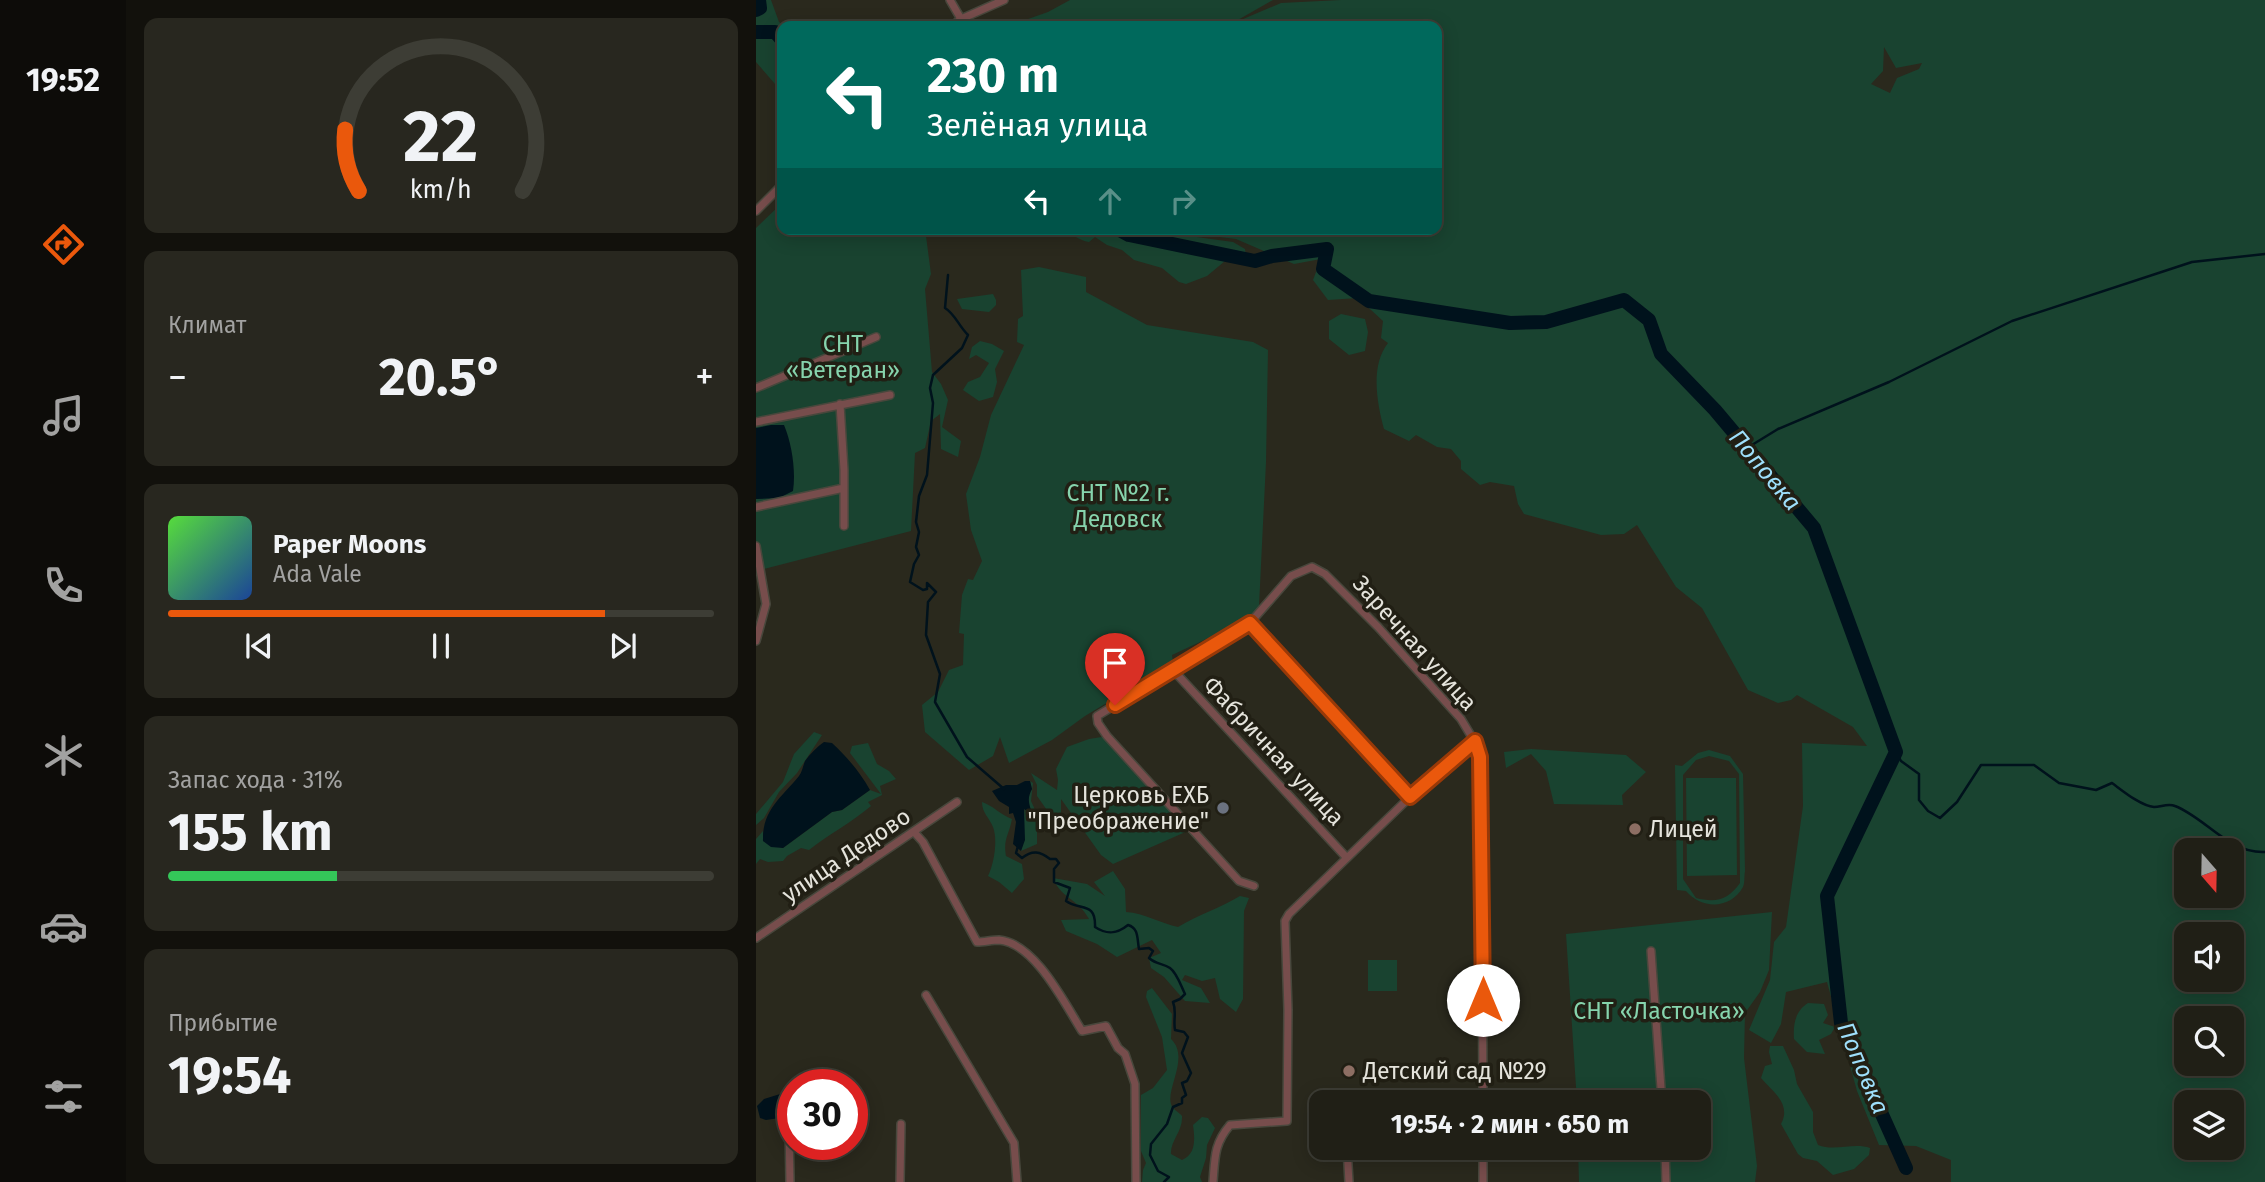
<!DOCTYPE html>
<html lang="ru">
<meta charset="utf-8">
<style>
body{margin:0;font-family:"Fira Sans",sans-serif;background:#28271f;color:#f1f3f6;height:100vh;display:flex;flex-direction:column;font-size:26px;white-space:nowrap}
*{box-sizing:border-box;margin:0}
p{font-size:23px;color:#a2a2a1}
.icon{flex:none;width:38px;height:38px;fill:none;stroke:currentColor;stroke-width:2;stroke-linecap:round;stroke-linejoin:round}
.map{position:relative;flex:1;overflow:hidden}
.side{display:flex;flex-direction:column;gap:18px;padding:18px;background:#12110c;width:630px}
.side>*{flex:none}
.banner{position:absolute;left:21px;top:21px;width:665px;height:214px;border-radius:14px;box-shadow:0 4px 18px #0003,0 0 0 2px #3d3d35;background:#00695c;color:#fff;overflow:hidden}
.needle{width:46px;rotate:160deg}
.fabs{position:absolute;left:1418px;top:838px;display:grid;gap:14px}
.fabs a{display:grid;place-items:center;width:70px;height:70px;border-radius:14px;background:#201f16;box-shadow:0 4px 18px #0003,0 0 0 2px #3d3d35;font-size:35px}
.speed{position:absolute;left:21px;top:1069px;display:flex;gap:14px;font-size:35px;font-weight:700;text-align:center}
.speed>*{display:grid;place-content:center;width:91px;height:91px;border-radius:50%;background:#201f16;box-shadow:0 4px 18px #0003,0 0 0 2px #3d3d35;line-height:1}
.speed .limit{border:10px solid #d22;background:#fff;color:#111}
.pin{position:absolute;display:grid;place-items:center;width:60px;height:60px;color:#fff;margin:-72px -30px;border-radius:50% 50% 50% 0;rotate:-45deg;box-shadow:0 0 7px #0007}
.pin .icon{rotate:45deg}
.me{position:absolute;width:77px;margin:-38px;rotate:0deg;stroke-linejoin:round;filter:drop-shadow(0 0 5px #0008)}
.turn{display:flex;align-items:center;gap:24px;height:147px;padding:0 35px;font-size:32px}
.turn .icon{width:91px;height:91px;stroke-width:2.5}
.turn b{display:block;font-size:49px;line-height:60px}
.lanes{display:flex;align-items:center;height:66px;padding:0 35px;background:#0003;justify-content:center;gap:35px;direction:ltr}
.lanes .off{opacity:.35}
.big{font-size:52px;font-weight:700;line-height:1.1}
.side .card{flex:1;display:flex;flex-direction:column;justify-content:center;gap:10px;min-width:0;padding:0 24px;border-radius:14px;background:#28271f}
.side .dial{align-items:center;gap:0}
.dial svg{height:182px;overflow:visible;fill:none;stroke:#3d3d35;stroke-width:7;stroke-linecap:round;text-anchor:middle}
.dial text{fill:#f1f3f6;stroke:none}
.song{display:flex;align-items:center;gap:21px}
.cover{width:84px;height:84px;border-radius:10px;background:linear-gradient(135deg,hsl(110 70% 55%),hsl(220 70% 35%))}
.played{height:7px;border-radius:4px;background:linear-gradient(90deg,#ea580c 80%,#3d3d35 80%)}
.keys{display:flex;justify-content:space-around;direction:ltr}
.heat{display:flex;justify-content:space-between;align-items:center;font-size:38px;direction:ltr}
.charge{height:10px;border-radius:5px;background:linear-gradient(90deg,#34c759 31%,#3d3d35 0)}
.trip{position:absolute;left:553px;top:1090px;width:402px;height:70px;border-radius:14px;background:#201f16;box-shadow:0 4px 18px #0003,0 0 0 2px #3d3d35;font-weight:700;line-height:70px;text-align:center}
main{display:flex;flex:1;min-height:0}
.tab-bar{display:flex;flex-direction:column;width:126px;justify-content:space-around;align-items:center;background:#0d0c09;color:#a2a2a1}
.tab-bar .icon{width:49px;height:49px}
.tab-bar .active{color:#ea580c}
.tab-bar b{font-size:32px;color:#f1f3f6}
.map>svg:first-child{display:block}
.green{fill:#194330;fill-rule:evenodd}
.water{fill:#00121c}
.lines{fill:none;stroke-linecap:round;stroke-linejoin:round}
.stream{stroke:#00121c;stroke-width:2.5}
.river{stroke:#00121c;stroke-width:14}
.street-casing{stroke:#48473c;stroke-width:10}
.street{stroke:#774d4c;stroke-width:7}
.route-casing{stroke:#983908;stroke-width:18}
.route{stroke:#ea580c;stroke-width:12}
.worship-dot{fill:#6b7280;stroke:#211f14;stroke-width:2.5}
.education-dot{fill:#8d6e63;stroke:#211f14;stroke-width:2.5}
.labels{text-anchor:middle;stroke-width:7;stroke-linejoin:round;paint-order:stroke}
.park-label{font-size:23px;fill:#86d4ad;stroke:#211f14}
.street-label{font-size:23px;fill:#e5e4dc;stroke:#211f14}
.poi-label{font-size:23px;fill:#e5e4dc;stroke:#211f14;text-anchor:start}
.water-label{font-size:24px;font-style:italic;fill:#9edffb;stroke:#211f14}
</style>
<main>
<nav class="tab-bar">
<b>19:52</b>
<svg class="icon active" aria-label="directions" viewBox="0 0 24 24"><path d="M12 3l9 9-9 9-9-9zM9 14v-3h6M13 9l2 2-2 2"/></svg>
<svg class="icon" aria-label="music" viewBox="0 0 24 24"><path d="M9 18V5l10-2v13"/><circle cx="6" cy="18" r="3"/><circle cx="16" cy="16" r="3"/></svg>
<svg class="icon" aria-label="phone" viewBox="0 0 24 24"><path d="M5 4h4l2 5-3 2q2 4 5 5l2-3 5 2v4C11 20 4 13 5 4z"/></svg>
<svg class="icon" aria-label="climate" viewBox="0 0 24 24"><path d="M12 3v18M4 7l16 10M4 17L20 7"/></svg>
<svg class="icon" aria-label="car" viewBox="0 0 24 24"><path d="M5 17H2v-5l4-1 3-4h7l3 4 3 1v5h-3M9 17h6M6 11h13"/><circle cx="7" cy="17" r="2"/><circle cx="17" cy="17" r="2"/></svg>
<svg class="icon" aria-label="filters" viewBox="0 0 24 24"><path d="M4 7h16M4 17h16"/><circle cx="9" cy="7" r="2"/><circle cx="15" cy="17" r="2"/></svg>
</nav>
<section class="side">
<div class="card dial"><svg viewBox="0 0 100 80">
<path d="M14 69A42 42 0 1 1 86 69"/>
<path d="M14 69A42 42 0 0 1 8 42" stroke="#ea580c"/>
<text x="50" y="56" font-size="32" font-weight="700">22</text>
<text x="50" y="72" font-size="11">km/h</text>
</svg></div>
<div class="card"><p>Климат</p>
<div class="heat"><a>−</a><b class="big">20.5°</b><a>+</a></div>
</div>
<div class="card">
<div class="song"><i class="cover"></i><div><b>Paper Moons</b><p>Ada Vale</p></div></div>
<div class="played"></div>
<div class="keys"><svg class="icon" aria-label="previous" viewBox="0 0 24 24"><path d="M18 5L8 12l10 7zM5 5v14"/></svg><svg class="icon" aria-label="pause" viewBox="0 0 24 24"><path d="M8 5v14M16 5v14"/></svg><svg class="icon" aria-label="next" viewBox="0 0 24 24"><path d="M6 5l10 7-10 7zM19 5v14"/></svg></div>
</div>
<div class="card"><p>Запас хода · 31%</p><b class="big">155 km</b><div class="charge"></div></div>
<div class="card"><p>Прибытие</p><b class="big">19:54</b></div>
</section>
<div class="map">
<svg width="1509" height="1182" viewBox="0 0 1509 1182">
<rect width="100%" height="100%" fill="#2a291d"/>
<!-- green -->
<path class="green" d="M0,0H15L23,22L29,26H26V92L0,62Z
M314,0H517L473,25L525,3L585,0H1509V1182H1195V1160L1160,1146L1123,1145L1101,1091L1071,982L1030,992L1025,1024L1015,1043L993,1030L1014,980L1018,942L1030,927L1047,806L1046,743L1111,746L1097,727L1041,695L1035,700L1022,703L992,690L946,608L920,587L881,525L868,534L845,535L768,514L762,504L758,486L734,482L724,485L705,469V461L695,449L681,447L660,435L653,441L628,429C621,403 614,366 632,343L625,338L627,321L602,298L572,300L557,280L565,259L538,264L480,239L397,229H681V26H252L292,12ZM1128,47L1140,68L1166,63L1163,69L1141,78L1134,93L1115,84L1127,71ZM1430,850H1475V896H1430ZM1430,934H1475V980H1430ZM1430,1018H1475V1064H1430ZM1430,1102H1475V1148H1430Z
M26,203V229H173L170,236L175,274L169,289L176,372L185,384L192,400L186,427L205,441L202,457L185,449L184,414L175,421L169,448L159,453L155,531L0,571V228Z
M306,229H383L477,242L489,249L490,256L484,260L469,261L451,276L430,284L423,282L406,268L378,260L366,250L351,245L339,237L333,242C323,241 316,233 306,229Z
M283,267L330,277V292L391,325L497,342L512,350L510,462L503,606L493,619L416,655L417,663L329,716L296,740L253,763L244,737L237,756L213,770L169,732L166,705L182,692L193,670L207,665L208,634L203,633L206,595L212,579L217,580L226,561L215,530L210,494L224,457L235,415L268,345L261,342L262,319L267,316L265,270Z
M237,294L240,300V305L233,312L206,309L201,299Z
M585,314L609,319L612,332L609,351L593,355L573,339V321Z
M224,341L236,344L248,351L239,369L241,382L237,397L223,401L207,390L212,382L224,377L233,363L220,355L213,359L216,347Z
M58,732L66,735L41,773L23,792L8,818L0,825V814L27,782L38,754Z
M352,736L434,830L357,864L345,855L305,799V824L293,825V813L281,796V785L275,773L301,790L302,780L300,769L311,747L333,739Z
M112,743L121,764L133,771L140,779L124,786L126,795L112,802L115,806C95,823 73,834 53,850L45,848L31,856L27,861L12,862L4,859L0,864V839L7,831V841L27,848L76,812L86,810L114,790L125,794L94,753L96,746Z
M775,749L870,755L890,772L866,795L867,805L798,804L790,771L775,754L750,768L748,752Z
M953,750L974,756L987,774L989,871C988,876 989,883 987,887C974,910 945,909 930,891L921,890L919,765L926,766L942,753ZM953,756L973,761L983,774L984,883C972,900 960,903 940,898L927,879V775L940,760Z
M930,778H980L981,875L931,876Z
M274,781L277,783L275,801L281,814V844L265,851C270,837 266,823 269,808L276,812C271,803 271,798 276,789Z
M226,802C238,806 243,814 256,819C253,835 247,839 250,856L266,864L268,879L256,893L243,882L232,876C238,864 242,840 237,827C233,817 226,813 226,802Z
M357,871L369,889L370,912C389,913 403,923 422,927C442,915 464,908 484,896L493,898L488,911L487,999L480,1012L464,999L459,978L446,981L429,975L426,980L445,988L454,1003L429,1001L408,977L395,968L393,958L405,953L396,940L361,957L341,944L310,931L305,920L333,919C321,897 306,900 297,878L331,884L349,896L338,882Z
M1016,912L1013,970L1004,992L989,1013L988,1058L1001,1166L999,1182H823L822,1148H943V1102H821L810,934Z
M612,960H641V991H612Z
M396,988L416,1014L415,1039C434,1057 410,1088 415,1104C416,1109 423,1112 426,1116C427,1131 414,1141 415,1154L426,1160C440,1154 439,1139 437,1125L446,1117L452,1118L459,1128L451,1145L450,1158L444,1177L446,1182H386L387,1170L390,1163L385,1151V1095L397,1088L411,1070L406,1037L390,997L391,991Z
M1052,1003L1068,1004L1072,1015L1067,1023L1079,1027L1075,1034L1063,1040L1069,1054L1051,1052L1038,1039C1037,1025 1039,1011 1052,1003Z
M1014,1046H1027L1038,1070L1041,1084L1057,1112V1132L1062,1145C1079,1152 1098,1142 1114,1148L1113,1155L1098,1169L1077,1175L1061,1161L1047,1158L1042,1154L1025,1124C1036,1104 1016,1091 1005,1078L1009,1066L1016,1064L1013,1052Z"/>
<!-- water -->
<path class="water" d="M15,425H28C36,444 40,471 37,491L23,498L0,499V428Z
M68,742L76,743C91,757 104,772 114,790L86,810L76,812L27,848L15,847L7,841C6,810 25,798 43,776C46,772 47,766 49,761C53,755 62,746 68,742Z
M269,781H274L276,789C270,800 274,804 276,815L268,809L269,840L265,851L257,844L260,822L257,813L253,814V807L243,801L236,791L250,785H261Z
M37,1090V1116L10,1120L4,1118L1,1106L8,1099Z"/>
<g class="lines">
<!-- stream -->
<path class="stream" d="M192,275L189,308C199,314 202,325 212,335L206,348L177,375L174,388L177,403L171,475L163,496L160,522L163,532L160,547L163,555L158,564L154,582L167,590L171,589V583L180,592L172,602L170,635L184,674L179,702L211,757L248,789
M991,448L1022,429L1133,382L1256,321L1436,262L1509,254
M1140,752L1145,761L1163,774V800L1172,811L1184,818L1201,802L1225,765H1278L1303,783L1340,790L1356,783C1367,791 1385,806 1398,807C1405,807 1412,803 1419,806C1450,818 1473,854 1509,852
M262,846L260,853L266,858C276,850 284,851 294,859H300L303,863L298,869V882L314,888L310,901C324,911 340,901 339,927C351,935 361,934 372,925C383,928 381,939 383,949L393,948L397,951L393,958C401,965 407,963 414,968C421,973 425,986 429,994L424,999L417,1002C421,1012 417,1019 419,1030L428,1032L432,1037L426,1053L435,1073L431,1081L426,1083L430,1095L426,1098V1103L417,1107L411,1124L395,1144L394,1155L402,1171L413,1177L408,1182"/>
<!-- river -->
<path class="river" d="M0,10L4,8L3,0
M0,32H19L26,40
M362,229L373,235L499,261L516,256L571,249L567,269L613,301L754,323L790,322L868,300L893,320L905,354L959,410L1058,528L1140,752L1071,896L1085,1023L1150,1168"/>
<defs>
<path id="street" d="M194,0L205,19
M196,26L205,19L248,0
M0,211L26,185
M0,388L120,337
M84,404L88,470V526
M0,422L134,395
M0,507L88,488
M0,546L10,604L0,641
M494,623L654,797
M418,671L590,857
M158,832L167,842L221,942C228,942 236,940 243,940C279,943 309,1004 326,1031L350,1026L362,1048L369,1054L379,1084L380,1182
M498,886L483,881L351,736L342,723L341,716L494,623L535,576L556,567L569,574L622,627L705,719L723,749L726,894L727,1102
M0,938L201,802
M895,951L906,1102
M170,995L258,1143L261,1182
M33,1124L34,1182
M591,1148L593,1182
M727,1148V1182
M909,1148L910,1182
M144,1182L145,1124
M457,1182C459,1157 458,1144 474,1125L531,1121L532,1010L529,921L533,914L654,797L719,741"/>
</defs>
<!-- street casing -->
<use href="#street" class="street-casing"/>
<!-- street -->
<use href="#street" class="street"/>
</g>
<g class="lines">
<defs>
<path id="route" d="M359,705L494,623L654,797L719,741L724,757L727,1000"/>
</defs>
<!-- route casing -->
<use href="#route" class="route-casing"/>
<!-- route -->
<use href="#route" class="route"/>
</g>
<!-- markers -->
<circle class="worship-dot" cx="467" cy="808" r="7"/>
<g class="education-dot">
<circle cx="879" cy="829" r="7"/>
<circle cx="593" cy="1071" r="7"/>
</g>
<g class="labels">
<!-- park labels -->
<g class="park-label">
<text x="87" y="352">СНТ<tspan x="87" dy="26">«Ветеран»</tspan></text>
<text x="362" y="501">СНТ №2 г.<tspan x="362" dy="26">Дедовск</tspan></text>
<text x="903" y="1019">СНТ «Ласточка»</text>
</g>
<!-- street labels -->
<g class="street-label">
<text transform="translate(659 643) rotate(48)" y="8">Заречная улица</text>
<text transform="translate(518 751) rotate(47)" y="8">Фабричная улица</text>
<text transform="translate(90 855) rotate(-34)" y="8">улица Дедово</text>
</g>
<!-- poi labels -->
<g class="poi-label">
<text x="453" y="803" text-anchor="end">Церковь ЕХБ<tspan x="453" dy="26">"Преображение"</tspan></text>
<text x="893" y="837">Лицей</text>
<text x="607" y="1079">Детский сад №29</text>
</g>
<!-- water labels -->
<g class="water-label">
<text transform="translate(1009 470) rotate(50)" y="8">Поповка</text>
<text transform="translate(1107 1068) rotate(67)" y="8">Поповка</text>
</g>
</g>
</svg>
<div class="fabs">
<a><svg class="needle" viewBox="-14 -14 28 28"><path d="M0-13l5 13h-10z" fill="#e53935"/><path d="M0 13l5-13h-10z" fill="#a2a2a1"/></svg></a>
<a><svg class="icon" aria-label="sound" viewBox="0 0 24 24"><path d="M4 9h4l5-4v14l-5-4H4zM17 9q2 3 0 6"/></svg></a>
<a><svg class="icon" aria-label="search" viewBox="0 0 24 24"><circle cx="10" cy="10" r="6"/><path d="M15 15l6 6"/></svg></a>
<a><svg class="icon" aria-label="layers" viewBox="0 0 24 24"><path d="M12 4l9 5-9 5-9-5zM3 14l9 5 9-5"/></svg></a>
</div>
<div class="speed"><div class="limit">30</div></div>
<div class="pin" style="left:359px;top:705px;background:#d93025"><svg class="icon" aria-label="arrive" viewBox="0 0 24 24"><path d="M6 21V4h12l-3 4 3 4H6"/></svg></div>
<svg class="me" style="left:727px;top:1000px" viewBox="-20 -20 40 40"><circle r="19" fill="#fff"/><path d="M0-13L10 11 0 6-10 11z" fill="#ea580c"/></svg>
<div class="trip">19:54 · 2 мин · 650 m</div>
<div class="banner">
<div class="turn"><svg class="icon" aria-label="left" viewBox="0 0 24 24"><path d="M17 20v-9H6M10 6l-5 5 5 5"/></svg><div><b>230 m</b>Зелёная улица</div></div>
<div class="lanes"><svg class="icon" aria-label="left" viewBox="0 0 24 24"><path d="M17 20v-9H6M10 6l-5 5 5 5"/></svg><svg class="icon off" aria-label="ahead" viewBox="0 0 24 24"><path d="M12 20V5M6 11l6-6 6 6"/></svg><svg class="icon off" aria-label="right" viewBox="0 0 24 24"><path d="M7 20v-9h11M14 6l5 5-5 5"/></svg></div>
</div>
</div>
</main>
